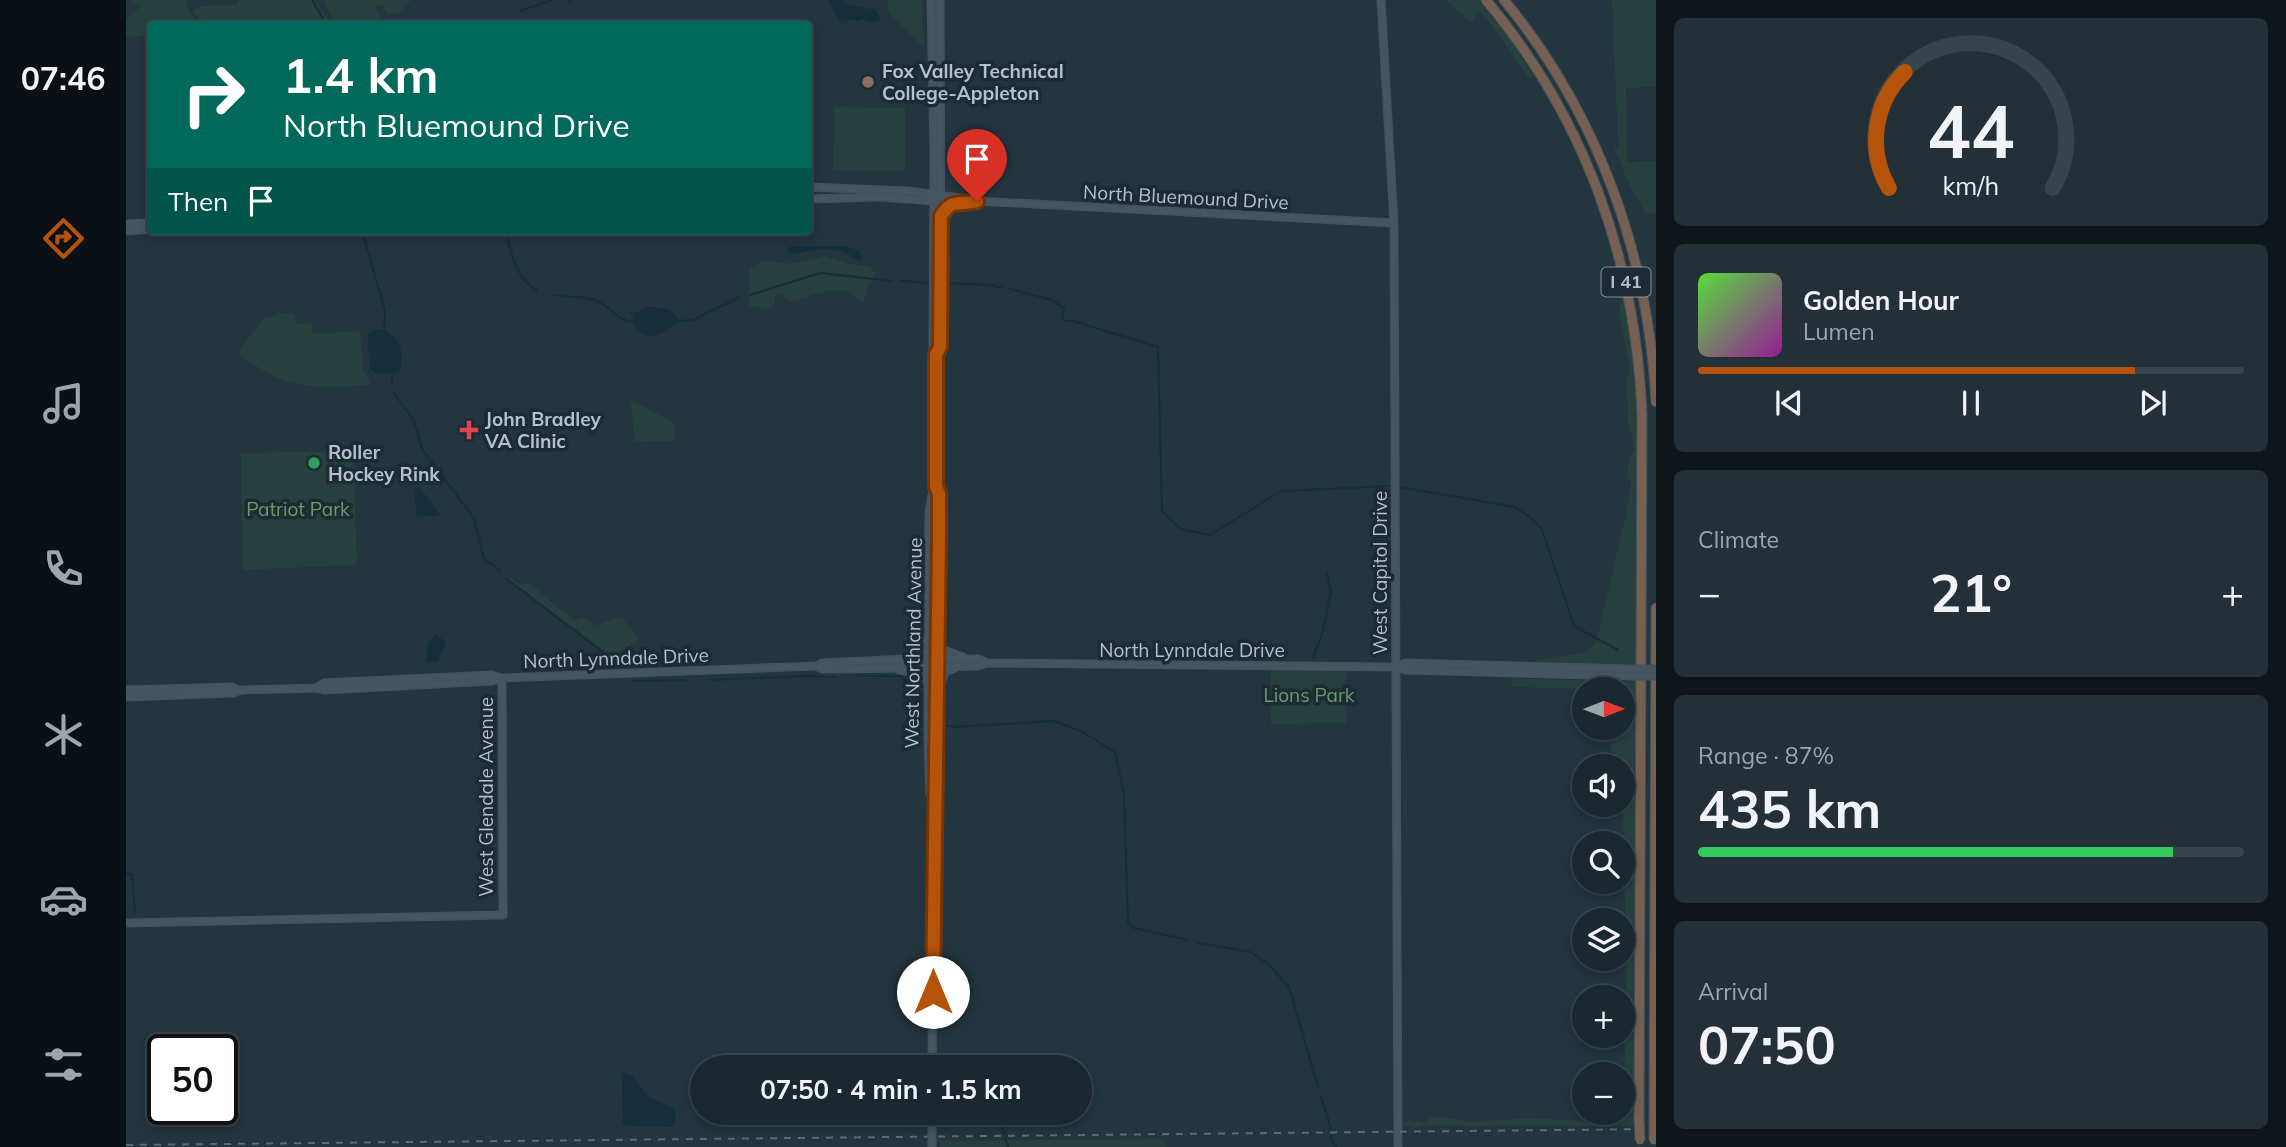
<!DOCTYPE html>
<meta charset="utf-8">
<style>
body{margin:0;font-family:Mulish,sans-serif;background:#233037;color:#f1f3f6;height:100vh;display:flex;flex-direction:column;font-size:26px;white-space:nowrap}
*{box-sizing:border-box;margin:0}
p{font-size:23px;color:#9fa6aa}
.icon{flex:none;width:38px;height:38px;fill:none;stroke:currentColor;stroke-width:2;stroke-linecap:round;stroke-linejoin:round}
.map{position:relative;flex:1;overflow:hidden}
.details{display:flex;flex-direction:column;gap:18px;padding:18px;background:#0e161a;width:630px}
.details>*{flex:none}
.banner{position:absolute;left:21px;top:21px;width:665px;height:214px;border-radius:7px;box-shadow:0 4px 10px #0003,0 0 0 2px #38444b;background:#00695c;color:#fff;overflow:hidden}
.needle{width:46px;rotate:89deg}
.controls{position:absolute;left:1446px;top:677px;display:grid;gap:14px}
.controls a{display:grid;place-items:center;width:63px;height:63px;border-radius:50%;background:#1a282f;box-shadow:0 4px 10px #0003,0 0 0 2px #38444b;font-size:35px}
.speed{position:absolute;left:21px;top:1034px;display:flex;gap:14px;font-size:35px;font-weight:700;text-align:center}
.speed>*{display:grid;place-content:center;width:91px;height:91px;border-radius:50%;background:#1a282f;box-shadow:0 4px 10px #0003,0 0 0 2px #38444b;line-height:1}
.speed .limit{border:4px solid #111;border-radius:10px;background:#fff;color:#111}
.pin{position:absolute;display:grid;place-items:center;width:60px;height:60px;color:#fff;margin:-72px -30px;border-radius:50% 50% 50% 0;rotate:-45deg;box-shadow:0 0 7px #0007}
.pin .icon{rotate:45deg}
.me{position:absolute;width:77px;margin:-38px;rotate:0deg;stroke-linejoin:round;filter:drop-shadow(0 0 5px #0008)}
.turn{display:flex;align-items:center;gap:24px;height:147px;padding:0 21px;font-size:32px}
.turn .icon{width:91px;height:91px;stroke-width:2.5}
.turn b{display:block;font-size:49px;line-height:60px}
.then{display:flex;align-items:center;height:66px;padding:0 21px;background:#0003;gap:14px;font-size:26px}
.big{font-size:52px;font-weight:700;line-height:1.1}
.details .card{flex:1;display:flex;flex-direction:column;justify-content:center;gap:10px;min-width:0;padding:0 24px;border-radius:10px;background:#233037}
.details .dial{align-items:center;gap:0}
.dial svg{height:182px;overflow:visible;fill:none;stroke:#38444b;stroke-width:7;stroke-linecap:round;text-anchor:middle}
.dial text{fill:#f1f3f6;stroke:none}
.song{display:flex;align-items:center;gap:21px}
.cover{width:84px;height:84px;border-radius:10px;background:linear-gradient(135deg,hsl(110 70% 55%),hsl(300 70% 35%))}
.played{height:7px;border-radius:4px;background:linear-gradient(90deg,#b45309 80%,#38444b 80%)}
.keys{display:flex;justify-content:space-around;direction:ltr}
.heat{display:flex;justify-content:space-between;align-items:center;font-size:38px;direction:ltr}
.charge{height:10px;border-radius:5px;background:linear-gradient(90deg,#34c759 87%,#38444b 0)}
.trip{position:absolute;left:564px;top:1055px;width:402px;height:70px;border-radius:35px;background:#1a282f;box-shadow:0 4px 10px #0003,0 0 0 2px #38444b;font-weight:700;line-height:70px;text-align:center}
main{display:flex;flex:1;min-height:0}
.menu{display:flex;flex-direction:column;width:126px;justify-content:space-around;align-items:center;background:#0a1013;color:#9fa6aa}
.menu .icon{width:49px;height:49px}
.menu .current{color:#b45309}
.menu b{font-size:32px;color:#f1f3f6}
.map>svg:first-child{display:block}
.green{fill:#25403d}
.water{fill:#152f3d}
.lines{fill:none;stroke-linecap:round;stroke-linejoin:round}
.stream{stroke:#152f3d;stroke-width:2}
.secondary-casing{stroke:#43525b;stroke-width:9}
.highway-casing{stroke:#42515a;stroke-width:11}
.secondary{stroke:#455662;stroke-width:6}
.highway{stroke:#756053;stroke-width:9}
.rail{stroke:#596b76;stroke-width:2;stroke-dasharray:7 7;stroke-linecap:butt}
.secondary-bridge-casing{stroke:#43525b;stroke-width:9;stroke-linecap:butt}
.highway-bridge-casing{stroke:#42515a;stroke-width:11;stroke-linecap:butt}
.secondary-bridge{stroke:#455662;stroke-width:6}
.highway-bridge{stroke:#756053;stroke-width:9}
.route-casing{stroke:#753606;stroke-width:18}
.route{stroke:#b45309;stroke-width:12}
.education-dot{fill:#8d6e63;stroke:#1c2b34;stroke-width:2.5}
.health-dot{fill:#e0444e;stroke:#1c2b34;stroke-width:2.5}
.leisure-dot{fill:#2e9e5b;stroke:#1c2b34;stroke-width:2.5}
.labels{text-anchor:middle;stroke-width:7;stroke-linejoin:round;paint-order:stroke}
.shield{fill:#1c2b34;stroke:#86949d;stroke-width:2}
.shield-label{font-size:18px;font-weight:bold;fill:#b3c1ca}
.poi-label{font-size:19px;font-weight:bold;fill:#b3c1ca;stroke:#1c2b34;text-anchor:start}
.street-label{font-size:19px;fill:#b3c1ca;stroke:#1c2b34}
.park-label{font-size:19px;fill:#699c69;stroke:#1c2b34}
</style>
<main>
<nav class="menu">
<b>07:46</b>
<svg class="icon current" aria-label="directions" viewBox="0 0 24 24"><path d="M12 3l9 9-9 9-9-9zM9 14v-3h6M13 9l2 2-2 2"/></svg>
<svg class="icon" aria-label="music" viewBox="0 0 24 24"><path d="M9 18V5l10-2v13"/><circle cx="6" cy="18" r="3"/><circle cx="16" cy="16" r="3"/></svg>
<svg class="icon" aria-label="phone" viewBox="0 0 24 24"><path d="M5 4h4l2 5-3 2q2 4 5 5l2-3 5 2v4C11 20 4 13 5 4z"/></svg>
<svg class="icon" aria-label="climate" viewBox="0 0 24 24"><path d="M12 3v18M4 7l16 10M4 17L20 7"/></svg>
<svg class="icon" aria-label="car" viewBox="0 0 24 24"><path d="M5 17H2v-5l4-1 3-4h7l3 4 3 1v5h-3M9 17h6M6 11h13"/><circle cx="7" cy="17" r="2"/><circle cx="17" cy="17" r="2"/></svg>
<svg class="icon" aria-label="filters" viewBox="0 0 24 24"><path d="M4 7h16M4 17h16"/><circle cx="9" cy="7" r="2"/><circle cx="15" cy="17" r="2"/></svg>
</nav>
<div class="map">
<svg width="1530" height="1147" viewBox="0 0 1530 1147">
<rect width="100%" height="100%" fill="#23353f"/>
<!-- green -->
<path class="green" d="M5,0H29V6L30,0H61V8L70,21L79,23L66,12L74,6L110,5L113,0H189L205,24H112L98,22L81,23L87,24H24V36L0,37V19L13,8Z
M198,0H285L271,15L261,13L256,4L249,6L254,17L251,24C225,25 206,30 198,0Z
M762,0H796L798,48L763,13Z
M1320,0H1352L1385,39L1408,77H1402L1362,20L1352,12L1346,23Z
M1486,0H1530V87L1500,88L1501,162L1530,161V214H1520L1505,189L1488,148L1492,147Z
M708,107L779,108V171L707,170Z
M1483,242L1501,311L1511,395V665H1409V660L1459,653L1470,643L1501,510L1505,481L1501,478L1503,458L1508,451L1506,437L1502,427L1501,378L1504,369L1494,315L1493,287Z
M698,256L723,264L743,266L750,273L746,281L742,284L737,303C732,299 725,292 718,291C703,287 679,299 663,301L656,295L650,294L648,304L644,308L623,307V268C647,255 648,265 669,263C678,263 689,258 698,256Z
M151,313H168L170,324L185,323L187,334L234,331L237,369L245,385C214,386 180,391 150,377C139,372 128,364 116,358L113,354L114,349L138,318H145Z
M505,400L548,423L549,441L508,442Z
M227,451L231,565L118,570L116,567L115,453Z
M383,576L393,585L403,583L448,620L458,617L467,625C479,624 487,616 497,617C500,627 509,627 512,641C504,645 496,649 490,655H484L382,580Z
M1145,666L1230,667L1220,673V723L1145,724Z
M1386,678L1511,682L1509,1126H1296L1287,1128L1278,1124L1282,1120L1300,1123L1304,1118L1312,1116C1322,1121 1332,1117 1342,1122L1403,1118L1461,1121L1495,1116L1496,1113L1501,1005L1496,766H1489L1481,728H1496V690L1386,687Z
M1035,1139L1042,1147H814L815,1141Z"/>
<!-- water -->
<path class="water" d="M702,0H716L721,5L750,10L754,20L744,22L736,19L731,21L723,19L721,23L715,24Z
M665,246H721L735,252V260C726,260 723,254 715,251C696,245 680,252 663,255L662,250Z
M522,307C536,307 546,307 553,321C546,325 540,331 533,334C519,340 505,331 507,315L503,312H511Z
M253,329C275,335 279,352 273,372L251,374L244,369L242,348L243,333Z
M292,487L295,489L314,515L293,517L290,514L289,491Z
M310,635L320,642L312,662L301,663L302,643Z
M499,1073L504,1074L523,1097L547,1108L550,1116L547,1127L501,1126L497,1124L496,1074Z"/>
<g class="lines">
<!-- stream -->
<path class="stream" d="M186,0L200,24
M442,0L444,2
M394,11L426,0
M370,23H377
M236,231L259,311L258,333
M379,231C385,251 390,280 411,290
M775,281L804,283
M819,283L864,285L877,288
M884,289L926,300L938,308L936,318L940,321H947L1032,347L1036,511L1055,529L1084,535L1155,491L1265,486
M428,295C441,297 457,296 469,300C484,305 491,322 508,322
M624,295L694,273L766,281
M552,321L567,320L612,298
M266,372V381
M268,393L288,421L296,449L348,518L358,559L374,570
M1273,487L1389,507L1406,519L1416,529L1448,626L1492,650
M381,579L490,662
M1187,658L1197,631L1205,592L1201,573
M732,676H775L791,692L792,713L797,720
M583,680L681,676L711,677
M506,681L559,680
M1496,699L1509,700
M817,725L827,727L928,721L955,731L989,752L998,794L1002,923L1008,928L1062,940
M0,873L6,875L9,913
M1072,943L1125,952L1142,964L1163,987L1192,1087
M1195,1097L1204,1125L1205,1138L1210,1147
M868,1113L879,1134
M879,1138L882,1147"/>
<defs>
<path id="secondary" d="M805,0L808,153L807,347L810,355L809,486L813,494V509L811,795L808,799L806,1068
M1255,0L1268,223L1272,1147
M682,187L782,191L849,200
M682,199L754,197L835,203L851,201L1268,223
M0,224L24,223
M0,231L24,229
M811,354L814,347L815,316L814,0
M814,641L818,650L837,657
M787,658L795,653L802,637
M690,666L696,669H722L852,666L862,663L1270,667L1279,670L1505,676
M1270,667L1280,663L1505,669
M773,670L792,673L801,681
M815,684L819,672L829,668
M190,688L198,683L366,675L375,678
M0,690L106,687L112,690
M0,697L107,693L116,690L190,688L199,690L366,681L376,678L690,666L696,663L802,658L852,659L862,663
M808,799L804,795C800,722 803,649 803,576C804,551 799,508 809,486
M0,923L377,915L376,678
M806,1123V1113"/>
<path id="highway" d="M1360,0C1459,118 1510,261 1516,415L1513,1117
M1378,0C1472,114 1522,254 1530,402
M1528,1117L1530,608"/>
</defs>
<!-- secondary casing -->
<use href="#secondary" class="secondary-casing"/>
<!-- highway casing -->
<use href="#highway" class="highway-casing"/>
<!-- secondary -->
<use href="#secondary" class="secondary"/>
<!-- highway -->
<use href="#highway" class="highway"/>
<!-- rail -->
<path class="rail" d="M0,1145L1530,1129"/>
<defs>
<path id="secondary-bridge" d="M1505,669H1530
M1505,676H1530
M806,1147V1123"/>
<path id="highway-bridge" d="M1513,1117L1514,1140
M1528,1140V1117"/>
</defs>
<!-- secondary-bridge casing -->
<use href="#secondary-bridge" class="secondary-bridge-casing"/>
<!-- highway-bridge casing -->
<use href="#highway-bridge" class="highway-bridge-casing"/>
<!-- secondary-bridge -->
<use href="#secondary-bridge" class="secondary-bridge"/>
<!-- highway-bridge -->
<use href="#highway-bridge" class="highway-bridge"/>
</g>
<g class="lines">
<defs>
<path id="route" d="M807,992L813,537V494L810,486V355L814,347L815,216C827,197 833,206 851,201"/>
</defs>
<!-- route casing -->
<use href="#route" class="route-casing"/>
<!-- route -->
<use href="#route" class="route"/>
</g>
<!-- markers -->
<circle class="education-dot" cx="742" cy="82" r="7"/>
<path class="health-dot" d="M339.5 419.5h7v7h7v7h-7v7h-7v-7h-7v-7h7z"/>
<circle class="leisure-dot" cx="188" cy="463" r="7"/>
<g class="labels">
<!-- shield labels -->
<rect class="shield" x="1475.5" y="267.5" width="49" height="29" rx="5"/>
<g class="shield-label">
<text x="1500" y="288">I 41</text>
</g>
<!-- poi labels -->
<g class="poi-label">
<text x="756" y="78">Fox Valley Technical<tspan x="756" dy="22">College-Appleton</tspan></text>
<text x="359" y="426">John Bradley<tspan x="359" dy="22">VA Clinic</tspan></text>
<text x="202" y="459">Roller<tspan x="202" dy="22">Hockey Rink</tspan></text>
</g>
<!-- street labels -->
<g class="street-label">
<text transform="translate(1060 197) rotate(3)" y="7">North Bluemound Drive</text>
<text transform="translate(1254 573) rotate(-90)" y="7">West Capitol Drive</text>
<text transform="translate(787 643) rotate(-89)" y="7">West Northland Avenue</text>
<text x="1066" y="657">North Lynndale Drive</text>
<text transform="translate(490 658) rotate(-2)" y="7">North Lynndale Drive</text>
<text transform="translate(360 797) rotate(-90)" y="7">West Glendale Avenue</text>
</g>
<!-- park labels -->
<g class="park-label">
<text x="172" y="516">Patriot Park</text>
<text x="1183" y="702">Lions Park</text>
</g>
</g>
</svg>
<div class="controls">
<a><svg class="needle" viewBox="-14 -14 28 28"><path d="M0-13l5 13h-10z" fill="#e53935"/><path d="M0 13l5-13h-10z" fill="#9fa6aa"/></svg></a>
<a><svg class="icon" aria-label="sound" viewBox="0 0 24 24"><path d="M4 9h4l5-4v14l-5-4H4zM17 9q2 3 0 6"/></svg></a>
<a><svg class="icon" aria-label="search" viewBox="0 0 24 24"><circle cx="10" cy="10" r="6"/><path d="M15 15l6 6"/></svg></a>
<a><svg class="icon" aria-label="layers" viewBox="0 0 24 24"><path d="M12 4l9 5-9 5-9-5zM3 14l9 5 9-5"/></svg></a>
<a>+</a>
<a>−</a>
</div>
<div class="speed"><div class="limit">50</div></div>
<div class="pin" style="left:851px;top:201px;background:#d93025"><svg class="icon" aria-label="arrive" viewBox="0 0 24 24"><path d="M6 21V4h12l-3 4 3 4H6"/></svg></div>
<svg class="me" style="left:807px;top:992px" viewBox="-20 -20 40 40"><circle r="19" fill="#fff"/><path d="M0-13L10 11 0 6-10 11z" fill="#b45309"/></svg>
<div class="trip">07:50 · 4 min · 1.5 km</div>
<div class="banner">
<div class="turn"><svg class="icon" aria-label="right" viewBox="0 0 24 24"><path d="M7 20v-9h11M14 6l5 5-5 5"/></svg><div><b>1.4 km</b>North Bluemound Drive</div></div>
<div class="then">Then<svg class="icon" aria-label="arrive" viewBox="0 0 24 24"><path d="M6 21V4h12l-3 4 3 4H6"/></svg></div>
</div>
</div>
<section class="details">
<div class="card dial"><svg viewBox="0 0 100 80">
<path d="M14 69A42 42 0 1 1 86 69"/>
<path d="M14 69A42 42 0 0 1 21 18" stroke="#b45309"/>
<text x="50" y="56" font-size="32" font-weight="700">44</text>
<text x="50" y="72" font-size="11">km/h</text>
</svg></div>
<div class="card">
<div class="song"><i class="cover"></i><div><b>Golden Hour</b><p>Lumen</p></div></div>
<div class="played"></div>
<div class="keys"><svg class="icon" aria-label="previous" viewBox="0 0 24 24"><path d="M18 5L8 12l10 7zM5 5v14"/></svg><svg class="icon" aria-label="pause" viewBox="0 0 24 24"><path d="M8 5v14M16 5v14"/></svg><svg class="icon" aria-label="next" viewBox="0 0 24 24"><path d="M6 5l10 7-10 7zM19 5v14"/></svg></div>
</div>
<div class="card"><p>Climate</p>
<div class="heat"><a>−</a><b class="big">21°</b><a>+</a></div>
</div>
<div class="card"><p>Range · 87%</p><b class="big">435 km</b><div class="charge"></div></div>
<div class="card"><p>Arrival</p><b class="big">07:50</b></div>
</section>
</main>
